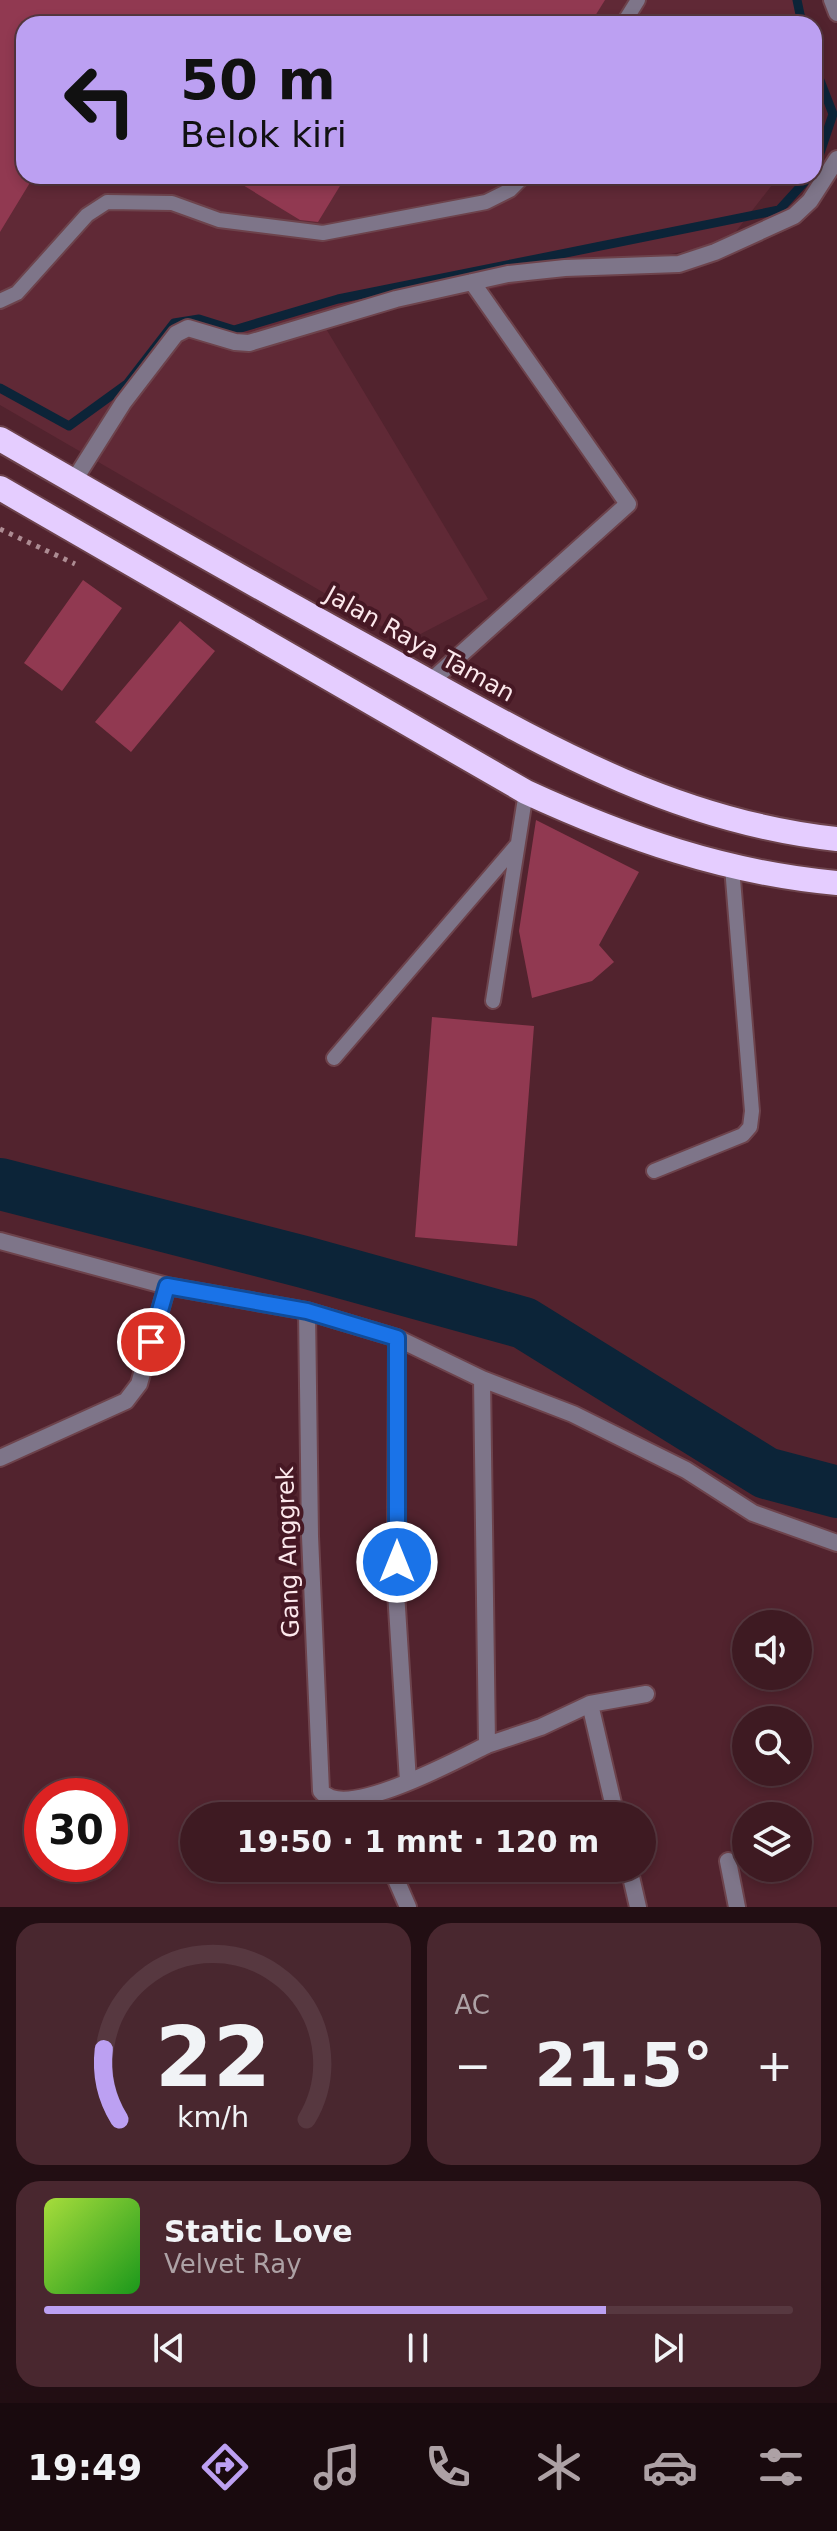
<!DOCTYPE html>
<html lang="id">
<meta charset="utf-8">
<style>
body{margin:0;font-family:"DejaVu Sans",sans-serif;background:#49272f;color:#f1f3f6;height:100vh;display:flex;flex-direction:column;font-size:30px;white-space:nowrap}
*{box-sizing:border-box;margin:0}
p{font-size:26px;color:#ada1a5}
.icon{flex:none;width:44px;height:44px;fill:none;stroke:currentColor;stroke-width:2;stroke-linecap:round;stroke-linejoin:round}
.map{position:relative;height:1907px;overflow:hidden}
.side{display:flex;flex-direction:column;gap:16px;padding:16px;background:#220e13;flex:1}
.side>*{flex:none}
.guide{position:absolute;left:16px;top:16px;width:806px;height:168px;border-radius:24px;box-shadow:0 4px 12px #0003,0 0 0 2px #573840;background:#bca0f2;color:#111;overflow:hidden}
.controls{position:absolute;left:732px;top:1610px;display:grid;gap:16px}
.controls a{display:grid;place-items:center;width:80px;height:80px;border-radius:50%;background:#3e1a22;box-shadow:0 4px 12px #0003,0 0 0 2px #573840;font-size:40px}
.speed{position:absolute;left:24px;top:1778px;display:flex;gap:16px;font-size:40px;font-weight:700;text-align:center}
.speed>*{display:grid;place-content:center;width:104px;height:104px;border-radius:50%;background:#3e1a22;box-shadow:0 4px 12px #0003,0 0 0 2px #573840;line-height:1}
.speed .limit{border:12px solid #d22;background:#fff;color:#111}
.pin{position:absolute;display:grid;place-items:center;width:68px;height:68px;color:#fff;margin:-34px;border:4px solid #fff;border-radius:50%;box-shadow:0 2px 8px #0007}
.me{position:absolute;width:88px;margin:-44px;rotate:0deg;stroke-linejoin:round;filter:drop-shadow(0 0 6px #0008)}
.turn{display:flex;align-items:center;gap:28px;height:168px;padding:0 32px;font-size:36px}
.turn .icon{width:104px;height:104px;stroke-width:2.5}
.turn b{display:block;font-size:56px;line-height:68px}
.big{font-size:60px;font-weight:700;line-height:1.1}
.side .widget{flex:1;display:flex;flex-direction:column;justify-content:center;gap:12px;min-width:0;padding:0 28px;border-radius:24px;background:#49272f}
.side .dial{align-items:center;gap:0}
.dial svg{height:208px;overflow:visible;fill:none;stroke:#573840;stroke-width:7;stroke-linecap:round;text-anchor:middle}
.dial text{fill:#f1f3f6;stroke:none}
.song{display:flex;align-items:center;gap:24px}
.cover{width:96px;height:96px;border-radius:12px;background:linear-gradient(135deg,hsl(80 70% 55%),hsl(120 70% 35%))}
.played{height:8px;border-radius:4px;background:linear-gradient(90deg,#bca0f2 75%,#573840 75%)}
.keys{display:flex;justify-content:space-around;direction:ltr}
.heat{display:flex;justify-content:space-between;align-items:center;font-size:44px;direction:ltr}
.side .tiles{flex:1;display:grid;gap:16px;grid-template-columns:1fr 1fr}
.widget:last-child{grid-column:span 2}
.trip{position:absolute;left:180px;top:1802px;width:476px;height:80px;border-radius:40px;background:#3e1a22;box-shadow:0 4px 12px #0003,0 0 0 2px #573840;font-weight:700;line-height:80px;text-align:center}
.tabs{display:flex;height:128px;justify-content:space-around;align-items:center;background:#190a0e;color:#ada1a5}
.tabs .icon{width:56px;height:56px}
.tabs .active{color:#bca0f2}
.tabs b{font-size:36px;color:#f1f3f6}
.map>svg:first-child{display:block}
.built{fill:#602936}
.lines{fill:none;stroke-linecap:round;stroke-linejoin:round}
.stream{stroke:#0c2438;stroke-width:9}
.river{stroke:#0c2438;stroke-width:52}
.building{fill:#913951}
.lane-casing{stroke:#6d434c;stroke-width:18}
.street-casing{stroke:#6d434c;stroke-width:20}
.highway-casing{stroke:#6d434c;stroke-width:28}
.path{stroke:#ad8c93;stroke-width:5;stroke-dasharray:4 6;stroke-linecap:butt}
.lane{stroke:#7e7589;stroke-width:14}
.street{stroke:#7e7589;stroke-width:16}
.highway{stroke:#e5cdff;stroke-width:24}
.route-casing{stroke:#114b97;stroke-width:20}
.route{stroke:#1a73e8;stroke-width:14}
.labels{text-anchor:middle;stroke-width:8;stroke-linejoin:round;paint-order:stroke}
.street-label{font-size:24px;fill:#fce8ec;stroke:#461824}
</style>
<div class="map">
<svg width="837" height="1907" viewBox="0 0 837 1907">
<rect width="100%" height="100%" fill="#52232e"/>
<!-- built -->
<path class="built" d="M0,0H796L801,24H24V176H779L727,243L322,322L488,599L407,641L0,405Z"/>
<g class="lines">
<!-- stream -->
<path class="stream" d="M797,0L802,24
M814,65L833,114L814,171
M0,388L69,426L127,384L174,323L199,319L234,330L338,299L779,210L810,176"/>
<!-- river -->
<path class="river" d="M0,1184L304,1262L524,1323L766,1473L837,1492"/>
</g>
<!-- building -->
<path class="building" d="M0,0H605L590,24H24V176H34L0,232Z
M228,176H346L318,222L300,220Z
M83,580L122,608L62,691L24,663Z
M180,621L215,651L131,752L95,722Z
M536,820L639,872L599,945L614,962L592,981L532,998L519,931Z
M432,1017L534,1026L517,1246L415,1237Z"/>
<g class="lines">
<defs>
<path id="lane" d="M623,24L638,0
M0,301L17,293L87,215L107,202L172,203L219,220L323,233L486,202L510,190L524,176
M493,1001L526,792
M334,1058L516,846
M654,1171L743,1135L750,1127L752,1111L732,867"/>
<path id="street" d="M832,0L837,13
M73,482L123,403L176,334L188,328L235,342L249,343L396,299L508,274L565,268L679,264L715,252L794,216L810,201L837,159
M430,682L628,504L472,282
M0,1241L167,1286L307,1311L397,1338L482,1379L573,1414L686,1470L753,1513L837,1543
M307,1311L310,1536L321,1791C345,1821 459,1759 487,1745
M397,1338L396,1592L408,1781
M482,1379L487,1745L541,1727L590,1704L616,1816
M0,1458L126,1401L139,1384L167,1286
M590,1704L646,1694
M359,1800L367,1816
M728,1861L737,1907
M391,1868L408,1907
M629,1868L638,1907"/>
<path id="highway" d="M0,439C128,513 256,586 385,657C532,738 667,821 837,839
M0,488L526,792C626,838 726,873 837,883"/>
</defs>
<!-- lane casing -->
<use href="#lane" class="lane-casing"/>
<!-- street casing -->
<use href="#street" class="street-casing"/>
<!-- highway casing -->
<use href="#highway" class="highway-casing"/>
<!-- path -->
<path class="path" d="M0,529L75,564"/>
<!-- lane -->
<use href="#lane" class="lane"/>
<!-- street -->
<use href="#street" class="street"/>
<!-- highway -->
<use href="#highway" class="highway"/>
</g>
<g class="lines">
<defs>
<path id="route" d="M151,1342L167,1286L307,1311L397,1338V1562"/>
</defs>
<!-- route casing -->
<use href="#route" class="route-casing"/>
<!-- route -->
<use href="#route" class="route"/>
</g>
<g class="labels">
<!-- street labels -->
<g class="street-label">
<text transform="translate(420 644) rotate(29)" y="8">Jalan Raya Taman</text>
<text transform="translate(288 1552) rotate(-92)" y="8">Gang Anggrek</text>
</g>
</g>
</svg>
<div class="controls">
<a><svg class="icon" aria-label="sound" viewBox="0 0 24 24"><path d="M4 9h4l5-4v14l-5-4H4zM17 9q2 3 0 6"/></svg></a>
<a><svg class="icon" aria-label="search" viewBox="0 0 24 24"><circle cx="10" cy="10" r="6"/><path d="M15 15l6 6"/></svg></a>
<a><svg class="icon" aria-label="layers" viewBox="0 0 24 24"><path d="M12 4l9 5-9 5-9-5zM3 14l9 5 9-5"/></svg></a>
</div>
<div class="speed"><div class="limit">30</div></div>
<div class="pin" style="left:151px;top:1342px;background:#d93025"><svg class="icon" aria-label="arrive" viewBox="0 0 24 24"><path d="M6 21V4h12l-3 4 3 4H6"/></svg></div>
<svg class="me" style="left:397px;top:1562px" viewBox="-20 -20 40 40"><circle r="17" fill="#1a73e8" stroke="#fff" stroke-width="3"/><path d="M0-11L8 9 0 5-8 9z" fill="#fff"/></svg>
<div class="trip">19:50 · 1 mnt · 120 m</div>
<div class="guide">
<div class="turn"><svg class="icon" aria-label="left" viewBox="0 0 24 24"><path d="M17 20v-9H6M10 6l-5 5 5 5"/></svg><div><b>50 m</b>Belok kiri</div></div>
</div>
</div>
<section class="side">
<div class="tiles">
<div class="widget dial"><svg viewBox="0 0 100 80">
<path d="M14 69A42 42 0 1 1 86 69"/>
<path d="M14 69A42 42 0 0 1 8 42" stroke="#bca0f2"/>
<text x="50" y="56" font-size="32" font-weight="700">22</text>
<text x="50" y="72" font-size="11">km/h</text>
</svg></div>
<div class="widget"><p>AC</p>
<div class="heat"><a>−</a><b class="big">21.5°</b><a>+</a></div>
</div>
<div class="widget">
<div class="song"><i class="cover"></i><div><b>Static Love</b><p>Velvet Ray</p></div></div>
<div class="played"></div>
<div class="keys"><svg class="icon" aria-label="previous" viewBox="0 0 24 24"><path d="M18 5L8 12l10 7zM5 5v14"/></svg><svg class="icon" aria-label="pause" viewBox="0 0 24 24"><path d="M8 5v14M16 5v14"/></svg><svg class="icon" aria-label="next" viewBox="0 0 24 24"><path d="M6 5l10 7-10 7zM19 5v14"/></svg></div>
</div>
</div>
</section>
<nav class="tabs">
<b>19:49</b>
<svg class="icon active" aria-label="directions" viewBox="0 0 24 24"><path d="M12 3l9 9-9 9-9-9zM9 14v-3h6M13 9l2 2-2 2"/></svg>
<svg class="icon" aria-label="music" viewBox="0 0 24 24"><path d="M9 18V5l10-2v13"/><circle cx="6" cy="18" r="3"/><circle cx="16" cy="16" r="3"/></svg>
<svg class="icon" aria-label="phone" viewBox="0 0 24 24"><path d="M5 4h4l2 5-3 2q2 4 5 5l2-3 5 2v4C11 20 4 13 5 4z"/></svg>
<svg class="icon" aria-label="climate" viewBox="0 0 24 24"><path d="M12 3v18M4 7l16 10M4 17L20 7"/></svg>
<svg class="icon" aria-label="car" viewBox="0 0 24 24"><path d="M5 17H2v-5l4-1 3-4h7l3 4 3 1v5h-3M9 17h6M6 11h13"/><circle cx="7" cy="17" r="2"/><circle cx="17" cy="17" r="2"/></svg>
<svg class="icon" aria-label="filters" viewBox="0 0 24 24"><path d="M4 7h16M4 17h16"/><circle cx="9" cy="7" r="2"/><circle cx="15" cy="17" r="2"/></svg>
</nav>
